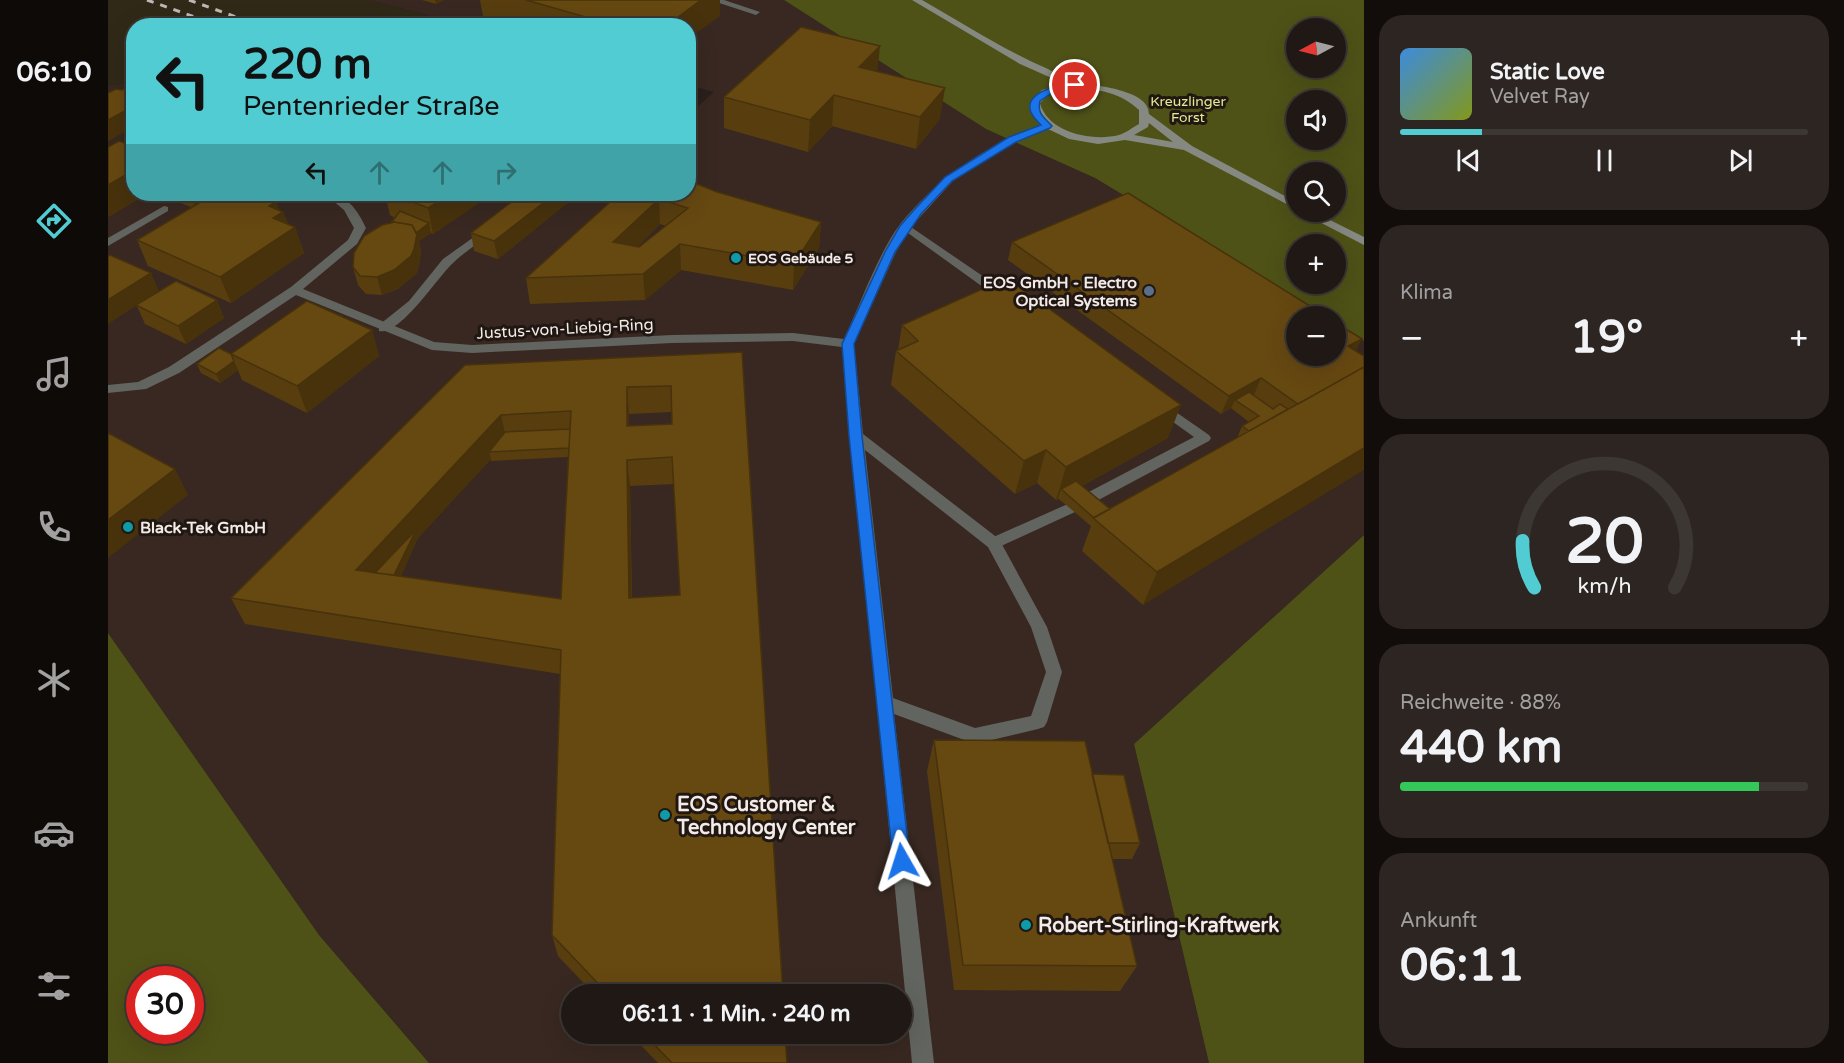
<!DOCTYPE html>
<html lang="de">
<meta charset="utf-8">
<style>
body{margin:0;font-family:"Varela Round",sans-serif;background:#2d2522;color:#f1f3f6;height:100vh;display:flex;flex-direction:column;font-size:22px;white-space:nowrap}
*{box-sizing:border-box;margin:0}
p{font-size:20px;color:#a2a0a0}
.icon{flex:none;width:33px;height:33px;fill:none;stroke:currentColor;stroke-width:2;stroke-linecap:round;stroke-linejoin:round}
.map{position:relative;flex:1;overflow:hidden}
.side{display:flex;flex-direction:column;gap:15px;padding:15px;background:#120d0b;width:480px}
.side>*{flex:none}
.guide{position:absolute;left:18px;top:18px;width:570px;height:183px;border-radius:24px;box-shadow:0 6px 24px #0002,0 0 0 2px #3d3734;background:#51ccd2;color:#111;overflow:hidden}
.needle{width:39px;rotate:263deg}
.buttons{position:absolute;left:1178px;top:18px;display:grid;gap:12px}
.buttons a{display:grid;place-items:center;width:60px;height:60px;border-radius:50%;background:#201814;box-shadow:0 6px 24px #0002,0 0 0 2px #3d3734;font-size:30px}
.speed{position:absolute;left:18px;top:966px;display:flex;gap:12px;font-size:30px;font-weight:700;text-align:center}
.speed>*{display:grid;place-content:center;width:78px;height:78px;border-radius:50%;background:#201814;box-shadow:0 6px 24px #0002,0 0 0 2px #3d3734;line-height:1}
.speed .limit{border:9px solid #d22;background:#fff;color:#111}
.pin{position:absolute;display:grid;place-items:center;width:51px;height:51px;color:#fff;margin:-26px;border:3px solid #fff;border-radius:50%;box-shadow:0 2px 6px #0007}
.me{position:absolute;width:66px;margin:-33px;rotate:354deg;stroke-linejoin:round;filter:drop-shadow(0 0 4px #0008)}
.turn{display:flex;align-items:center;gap:21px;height:126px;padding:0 18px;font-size:27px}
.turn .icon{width:78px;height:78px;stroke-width:2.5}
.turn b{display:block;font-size:42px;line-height:51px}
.lanes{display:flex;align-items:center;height:57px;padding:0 18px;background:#0003;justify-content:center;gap:30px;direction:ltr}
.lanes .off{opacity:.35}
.big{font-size:45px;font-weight:700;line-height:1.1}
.side .card{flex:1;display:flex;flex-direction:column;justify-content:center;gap:9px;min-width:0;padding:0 21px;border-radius:24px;background:#2d2522}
.side .dial{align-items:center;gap:0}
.dial svg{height:156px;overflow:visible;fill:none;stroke:#3d3734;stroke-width:7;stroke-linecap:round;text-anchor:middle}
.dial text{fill:#f1f3f6;stroke:none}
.song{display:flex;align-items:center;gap:18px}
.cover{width:72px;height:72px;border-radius:9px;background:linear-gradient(135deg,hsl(210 70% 55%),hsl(70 70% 35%))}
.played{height:6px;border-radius:3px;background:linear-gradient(90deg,#51ccd2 20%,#3d3734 20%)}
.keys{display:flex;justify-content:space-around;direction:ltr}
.heat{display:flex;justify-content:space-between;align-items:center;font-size:33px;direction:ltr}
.charge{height:9px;border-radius:4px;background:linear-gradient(90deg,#34c759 88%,#3d3734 0)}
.trip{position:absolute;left:453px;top:984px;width:351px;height:60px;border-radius:30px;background:#201814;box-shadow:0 6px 24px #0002,0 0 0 2px #3d3734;font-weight:700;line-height:60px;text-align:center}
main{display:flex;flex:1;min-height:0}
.dock{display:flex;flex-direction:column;width:108px;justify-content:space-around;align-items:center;background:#0d0a08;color:#a2a0a0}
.dock .icon{width:42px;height:42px}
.dock .selected{color:#51ccd2}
.dock b{font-size:27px;color:#f1f3f6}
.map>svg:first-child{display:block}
.built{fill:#382821;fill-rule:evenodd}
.industrial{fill:#302918}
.forest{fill:#4e5217;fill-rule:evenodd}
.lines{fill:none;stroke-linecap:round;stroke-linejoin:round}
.lane{fill:#62645f;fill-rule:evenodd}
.street{fill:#62645f;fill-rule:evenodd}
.secondary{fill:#868981;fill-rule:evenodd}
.rail{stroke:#c0b8b4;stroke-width:3;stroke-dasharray:7 7;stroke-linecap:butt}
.wall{fill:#583e0f;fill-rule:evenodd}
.shaded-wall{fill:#47320c}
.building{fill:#664811;stroke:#47320c;stroke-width:1.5;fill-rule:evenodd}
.route{fill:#1a73e8;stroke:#114b97;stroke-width:1.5}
.culture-dot{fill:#0f9aa8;stroke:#211712;stroke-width:2}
.service-dot{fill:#5c6f8a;stroke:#211712;stroke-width:2}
.labels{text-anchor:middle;stroke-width:6;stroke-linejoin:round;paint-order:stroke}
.far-park-label{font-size:14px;fill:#e2eb94;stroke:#211712}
.far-poi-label{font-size:14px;font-weight:bold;fill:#f3ebe8;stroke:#211712;text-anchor:start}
.poi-label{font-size:16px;font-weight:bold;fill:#f3ebe8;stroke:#211712;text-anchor:end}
.street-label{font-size:16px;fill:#f3ebe8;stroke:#211712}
.near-poi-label{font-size:20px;font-weight:bold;fill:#f3ebe8;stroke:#211712;text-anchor:start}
</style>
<main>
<nav class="dock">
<b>06:10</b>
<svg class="icon selected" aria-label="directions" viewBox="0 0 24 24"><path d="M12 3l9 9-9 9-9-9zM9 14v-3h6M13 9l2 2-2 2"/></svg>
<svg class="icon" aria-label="music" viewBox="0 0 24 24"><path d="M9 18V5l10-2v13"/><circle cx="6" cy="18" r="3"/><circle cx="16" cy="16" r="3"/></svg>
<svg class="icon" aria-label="phone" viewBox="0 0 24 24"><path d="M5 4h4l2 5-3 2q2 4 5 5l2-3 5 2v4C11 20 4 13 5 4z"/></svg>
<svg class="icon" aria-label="climate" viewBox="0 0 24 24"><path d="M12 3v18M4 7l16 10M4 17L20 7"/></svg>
<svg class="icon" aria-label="car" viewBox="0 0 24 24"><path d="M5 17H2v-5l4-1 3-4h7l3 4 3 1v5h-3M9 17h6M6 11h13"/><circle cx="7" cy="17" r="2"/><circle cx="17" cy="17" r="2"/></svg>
<svg class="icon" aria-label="filters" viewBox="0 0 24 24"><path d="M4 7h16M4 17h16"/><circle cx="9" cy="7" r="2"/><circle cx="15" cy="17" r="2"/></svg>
</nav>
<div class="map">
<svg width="1256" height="1063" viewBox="0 0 1256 1063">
<rect width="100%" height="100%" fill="#2a201b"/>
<!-- built -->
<path class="built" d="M261,0H676L878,129L987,178L1216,316H1188V356H1227V323L1256,341V535L1026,744L1101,1063H321L211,935L0,633V85L25,83L26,194H580L581,114L606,92L581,85L580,26L357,25ZM464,994H794V1034H464Z"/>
<!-- industrial -->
<path class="industrial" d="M0,0H261L357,25L26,26L25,83L0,85Z"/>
<!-- forest -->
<path class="forest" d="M676,0H1256V341L1227,323V316H1216L987,178L878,129ZM1188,28H1227V68H1188ZM1188,100H1227V140H1188ZM1188,172H1227V212H1188ZM1188,244H1227V284H1188Z
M1256,535V1063H1101L1026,744Z
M0,633L211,935L321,1063H0ZM32,980H82V1030H32Z"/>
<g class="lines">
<!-- lane -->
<path class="lane" d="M602,0H616L652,12L648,15Z
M56,206L60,207V211L0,246V238Z
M797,223L901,294V300H893L793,228L791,226Z
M380,227L384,228V232C371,243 356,252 344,264C329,278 292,336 271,331V325L301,301L335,259Z
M1052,401L1101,435L1103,438L1101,441L983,504H973L971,500L973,496L1086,437L1047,409L1045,406L1047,403Z
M962,503L967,504L969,508L967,512L891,547H881L878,543L881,539Z"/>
<!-- street -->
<path class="street" d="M935,124L944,126L908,141L845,181L802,228L788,252L746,344L755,434L891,539L939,627L954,672L939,722L936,727L930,729L867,744L786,714L826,1063H804L734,347L685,341L564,343L364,353L324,350L188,295L71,373L38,389L0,393V385L30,382L61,367L183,287L240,240L246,228L236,210L217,194C239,194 249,209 258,228L249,244L195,289L326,342L364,345L564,335L685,333L736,339C752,305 770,253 793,223C831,177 880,144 935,124ZM757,450L880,547L923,627L938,672L923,716L867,728L785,698Z"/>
<!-- secondary -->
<path class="secondary" d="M804,0H814C856,24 896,50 940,69C949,74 960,80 970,82C986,86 1041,89 1041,114L1084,146L1188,202V209L1076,150L1017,140L990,144L961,139L940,129L926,117L922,102L934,90L957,84L912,64ZM967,88C991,89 1013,93 1031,110V124C1025,127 1018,133 1011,135C984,142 939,132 932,103L941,94ZM1041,123L1065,142L1026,135L1040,127Z
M1192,212H1206L1256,237V245Z"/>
<!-- rail -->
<path class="rail" d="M39,0L112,26
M81,0L153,26"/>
</g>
<!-- wall -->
<path class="wall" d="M314,0H336L328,4Z
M372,0H612V16L580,26H408L375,16Z
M770,72L832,119L808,149L724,126L700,152L616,128V97Z
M0,147L26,194H150L168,201L171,210L175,212L180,224L187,227L196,253L123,303L40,266L29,240L83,207L50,194L44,196L39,194L0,217Z
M609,192L713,222L711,248L685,290L573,270L537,300L422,304L418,278L511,194ZM552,224L558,226L531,247H529Z
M275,194H384L325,234L323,233L311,241L313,252L311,267L308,274L290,289L274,295L258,294L250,285L245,267L287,218L282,215L277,194Z
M414,194H472L458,204L390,259L366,251L363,233Z
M904,242L1254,339L1035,605L974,551L983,526L951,499L948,500L929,483L907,494L783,385L788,351L790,350L794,325L1060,438L974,486L1002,509L1131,437L1130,436L1134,426L1141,422L1123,408L1113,414L900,260Z
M51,291L109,300L116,318L78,344L37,324L29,306Z
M264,330L271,356L199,413L134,380L130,370L112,383L93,373L89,364L123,354Z
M634,352L675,994H486L450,956L444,935L452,674L137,624L123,598L357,365ZM563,412L564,424L521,426V414ZM460,457L453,599L293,576L310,538L383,459V461ZM566,484L572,595L524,598L522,486Z
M826,740L984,774L1032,843L1024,859H1004L1029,966L1012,991L846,990L819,771Z
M522,1034H677L679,1063H550Z"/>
<!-- shaded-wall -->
<path class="shaded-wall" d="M327,0H336L328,4Z
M593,0H612V16L580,39V26H558Z
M772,46L769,76L751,67Z
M837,88L832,119L808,149L812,117Z
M726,95L724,126L700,152L702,120Z
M26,106V127L4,139L0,141V120Z
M26,170V194H39L0,217V185Z
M82,194H116L89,210Z
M341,194H384L325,234L320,208Z
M457,194H472L447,213L445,204L457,195Z
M444,196L447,213L390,259L386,241Z
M551,199L552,224L507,268L505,242Z
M168,201L172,214L175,212L182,231L187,227L196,253L123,303L112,277L161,206Z
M713,222L711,248L685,290L686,264Z
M321,223L323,233L311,241L313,252L311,267L308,274L290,289L274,295L269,277L307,234Z
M572,244L573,270L537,300L535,274Z
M43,273L51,291L0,324V300Z
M109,300L116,318L78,344L70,326Z
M264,330L271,356L199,413L189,386Z
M1254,339L1245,357L1240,346Z
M126,361L130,370L112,383L108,374Z
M1153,378L1145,397L1127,400L1123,408L1113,414L1121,396Z
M519,387L521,414V453L519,426Z
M1073,405L1060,438L959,494L953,489L950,498L951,499L948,500L958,467Z
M393,415L399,442L381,452L383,459L310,538L282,600L248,570Z
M1256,448V470L1035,605L1049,572Z
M938,450L929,483L907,494L916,461Z
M519,460L522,486L524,624L521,598Z
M67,469L80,495L0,558V520Z"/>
<!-- building -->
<path class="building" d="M418,0H593L558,26H509Z
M693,27L772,46L751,67L837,88L812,117L726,95L702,120L616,97Z
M26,85V106L0,120V93L8,89L14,90Z
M11,141L22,145L26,143V170L0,185V147Z
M580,180L609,192L713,222L686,264L572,244L535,274L418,278L511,194H580ZM551,199L580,208L531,247L505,242Z
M1020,193L1218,316H1188V356H1227V322L1254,339L1240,346L1256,356V367L1190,404L1153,378L1121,396L904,242Z
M106,194H150L168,201L161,206L175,212L165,218L187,227L112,277L29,240Z
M285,194H341L320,208Z
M414,194H438L444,196L386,241L363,233Z
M438,194H454L457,195L445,204L444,196Z
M292,211L321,223L308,233L304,225L286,222L283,223Z
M286,222L304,225L309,234L306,249L303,256L286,270L269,277L252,276L245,267L246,253L256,236L274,225Z
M2,255L43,273L0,300V256Z
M899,278L1073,405L958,467L938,450L916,461L788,351L810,341L794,325Z
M68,281L109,300L70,326L28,305Z
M199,301L264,330L189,386L123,354Z
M111,348L131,358L123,354L126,361L108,374L89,364Z
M634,352L675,994H500L444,935L453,650L123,598L357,365ZM563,386L564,424L519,426V387ZM463,411L453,599L248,570L393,415ZM564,457L572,595L521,598L519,460Z
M1256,367V448L1049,572L985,518Z
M1141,392L1165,409L1172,404L1180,409L1141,431L1134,426L1151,416L1127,400Z
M462,429L461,448L381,452L397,432Z
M0,433L67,469L0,520Z
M968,481L1002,509L986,518L953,489Z
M308,530L286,575L267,573L281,558Z
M826,740L977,741L1029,966L855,965Z
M984,774L1016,775L1032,843H1000Z
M536,1034H677L679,1063H564Z"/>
<!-- route -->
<path class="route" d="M967,82L972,85L970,87L947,91L932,101C929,114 936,117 944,126L942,128L908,142L844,181L813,214L787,252L746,344L754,436L802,861L800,866L794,869L788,866L785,861L741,436L734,344L777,252L792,226L806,210L837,177L901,137L933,125C901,96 945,86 967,82Z"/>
<!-- markers -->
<g class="culture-dot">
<circle cx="628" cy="258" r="6"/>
<circle cx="20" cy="527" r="6"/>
<circle cx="557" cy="815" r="6"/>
<circle cx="918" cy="925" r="6"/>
</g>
<circle class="service-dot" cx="1041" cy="291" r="6"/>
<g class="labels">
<!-- far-park labels -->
<g class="far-park-label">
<text x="1080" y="106">Kreuzlinger<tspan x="1080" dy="16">Forst</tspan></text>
</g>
<!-- far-poi labels -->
<g class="far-poi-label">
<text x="640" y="263">EOS Gebäude 5</text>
</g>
<!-- poi labels -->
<g class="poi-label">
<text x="1029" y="288">EOS GmbH - Electro<tspan x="1029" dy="18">Optical Systems</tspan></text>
<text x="32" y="533" text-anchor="start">Black-Tek GmbH</text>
</g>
<!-- street labels -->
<g class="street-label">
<text transform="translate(457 328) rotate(-3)" y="6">Justus-von-Liebig-Ring</text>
</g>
<!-- near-poi labels -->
<g class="near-poi-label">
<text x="569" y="811">EOS Customer &amp;<tspan x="569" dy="23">Technology Center</tspan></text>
<text x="930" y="932">Robert-Stirling-Kraftwerk</text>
</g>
</g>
</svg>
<div class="buttons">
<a><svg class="needle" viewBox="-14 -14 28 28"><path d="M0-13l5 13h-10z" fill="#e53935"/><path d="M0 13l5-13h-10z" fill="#a2a0a0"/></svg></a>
<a><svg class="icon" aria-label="sound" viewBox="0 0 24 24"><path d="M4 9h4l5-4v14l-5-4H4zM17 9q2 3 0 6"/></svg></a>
<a><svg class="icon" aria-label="search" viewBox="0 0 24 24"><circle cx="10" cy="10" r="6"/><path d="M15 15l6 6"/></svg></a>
<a>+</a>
<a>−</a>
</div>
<div class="speed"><div class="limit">30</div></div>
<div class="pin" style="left:967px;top:85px;background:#d93025"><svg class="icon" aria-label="arrive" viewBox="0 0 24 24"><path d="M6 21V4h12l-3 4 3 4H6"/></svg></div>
<svg class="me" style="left:794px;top:861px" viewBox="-20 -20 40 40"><path d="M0-17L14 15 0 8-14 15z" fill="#1a73e8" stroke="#fff" stroke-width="4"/></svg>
<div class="trip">06:11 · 1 Min. · 240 m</div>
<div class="guide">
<div class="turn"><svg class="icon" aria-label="left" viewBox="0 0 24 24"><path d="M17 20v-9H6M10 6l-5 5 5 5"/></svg><div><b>220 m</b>Pentenrieder Straße</div></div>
<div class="lanes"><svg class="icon" aria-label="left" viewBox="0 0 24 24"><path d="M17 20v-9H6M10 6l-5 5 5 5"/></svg><svg class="icon off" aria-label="ahead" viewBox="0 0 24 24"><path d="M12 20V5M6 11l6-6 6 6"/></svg><svg class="icon off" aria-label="ahead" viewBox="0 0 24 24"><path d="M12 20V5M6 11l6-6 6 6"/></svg><svg class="icon off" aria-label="right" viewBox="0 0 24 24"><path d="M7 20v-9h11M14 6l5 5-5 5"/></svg></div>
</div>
</div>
<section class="side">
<div class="card">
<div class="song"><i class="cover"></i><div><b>Static Love</b><p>Velvet Ray</p></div></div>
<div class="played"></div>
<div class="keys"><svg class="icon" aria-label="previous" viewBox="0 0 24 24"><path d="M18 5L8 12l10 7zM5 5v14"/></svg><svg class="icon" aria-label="pause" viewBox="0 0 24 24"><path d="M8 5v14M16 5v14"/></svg><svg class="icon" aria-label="next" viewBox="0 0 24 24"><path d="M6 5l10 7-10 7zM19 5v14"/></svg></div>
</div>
<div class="card"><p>Klima</p>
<div class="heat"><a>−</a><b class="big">19°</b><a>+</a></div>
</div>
<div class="card dial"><svg viewBox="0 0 100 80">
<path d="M14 69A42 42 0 1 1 86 69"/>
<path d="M14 69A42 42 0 0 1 8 45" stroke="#51ccd2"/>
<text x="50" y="56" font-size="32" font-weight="700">20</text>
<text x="50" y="72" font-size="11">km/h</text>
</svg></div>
<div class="card"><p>Reichweite · 88%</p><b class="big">440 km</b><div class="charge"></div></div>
<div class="card"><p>Ankunft</p><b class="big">06:11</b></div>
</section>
</main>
